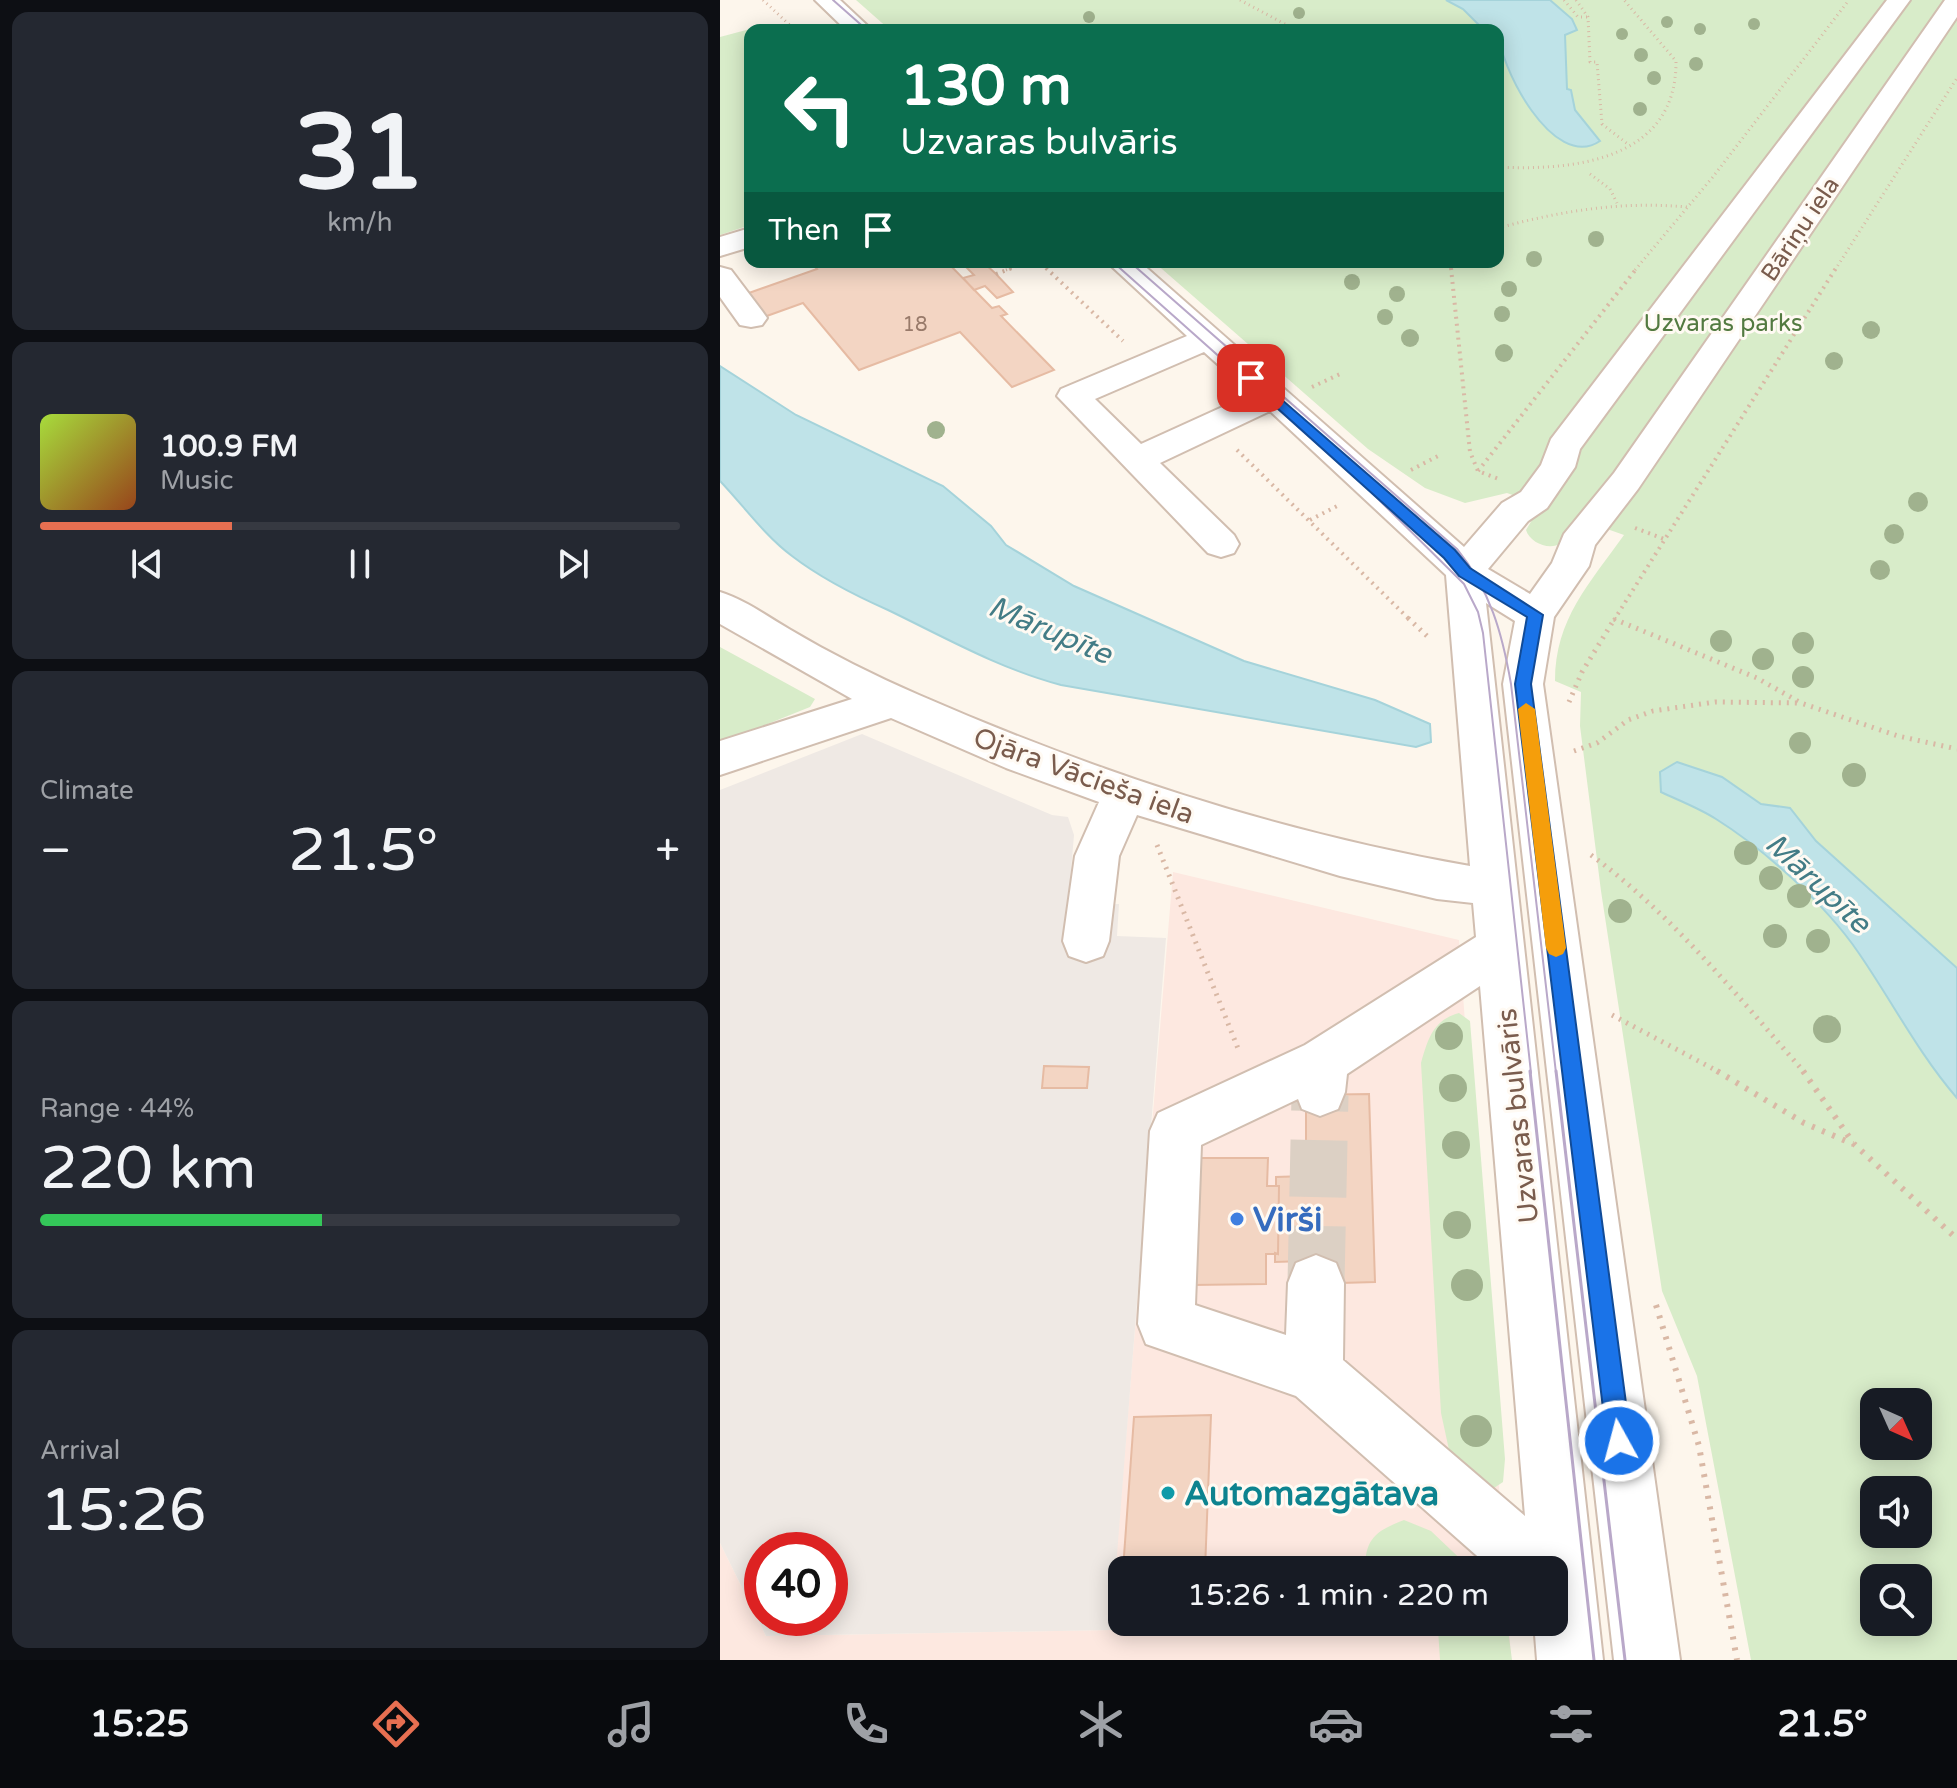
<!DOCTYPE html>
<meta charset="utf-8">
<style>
body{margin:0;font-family:"Varela Round",sans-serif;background:#242831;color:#f1f3f6;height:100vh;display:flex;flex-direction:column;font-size:30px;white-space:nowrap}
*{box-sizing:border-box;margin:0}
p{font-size:26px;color:#9ea1a6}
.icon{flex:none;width:44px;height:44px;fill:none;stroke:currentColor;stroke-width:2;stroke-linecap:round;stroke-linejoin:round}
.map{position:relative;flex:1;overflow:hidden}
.sheet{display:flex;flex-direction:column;gap:12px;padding:12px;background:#0d0f14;width:720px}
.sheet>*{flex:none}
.top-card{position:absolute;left:24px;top:24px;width:760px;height:244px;border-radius:16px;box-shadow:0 4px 20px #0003;background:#0b6e4f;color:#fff;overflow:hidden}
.needle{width:52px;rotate:135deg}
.buttons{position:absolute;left:1140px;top:1388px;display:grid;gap:16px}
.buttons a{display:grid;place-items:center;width:72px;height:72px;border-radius:16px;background:#171b24;box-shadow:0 4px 20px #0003;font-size:40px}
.speed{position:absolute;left:24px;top:1532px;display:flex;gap:16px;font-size:40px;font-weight:700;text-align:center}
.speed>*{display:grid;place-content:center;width:104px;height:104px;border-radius:50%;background:#171b24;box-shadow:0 4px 20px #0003;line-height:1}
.speed .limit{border:12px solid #d22;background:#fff;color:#111}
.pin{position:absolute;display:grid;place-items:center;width:68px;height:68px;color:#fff;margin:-34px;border-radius:16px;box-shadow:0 4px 12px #0006}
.me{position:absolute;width:88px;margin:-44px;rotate:353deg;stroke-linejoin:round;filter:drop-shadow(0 0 6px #0008)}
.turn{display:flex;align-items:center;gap:28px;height:168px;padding:0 24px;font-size:36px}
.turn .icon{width:104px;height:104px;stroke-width:2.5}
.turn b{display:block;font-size:56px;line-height:68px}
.then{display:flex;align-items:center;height:76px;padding:0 24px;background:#0003;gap:16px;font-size:30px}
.big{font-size:60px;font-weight:600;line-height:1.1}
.sheet .tile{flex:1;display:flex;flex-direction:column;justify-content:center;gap:12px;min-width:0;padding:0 28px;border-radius:16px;background:#242831}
.sheet .dial{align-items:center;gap:0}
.dial b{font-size:104px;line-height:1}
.song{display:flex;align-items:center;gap:24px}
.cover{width:96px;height:96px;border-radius:12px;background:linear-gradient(135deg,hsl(80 70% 55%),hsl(20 70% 35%))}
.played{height:8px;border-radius:4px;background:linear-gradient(90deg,#e76f51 30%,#363941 30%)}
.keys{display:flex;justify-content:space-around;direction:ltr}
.heat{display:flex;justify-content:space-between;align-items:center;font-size:44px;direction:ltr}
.charge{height:12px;border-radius:6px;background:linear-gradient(90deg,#34c759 44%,#363941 0)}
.trip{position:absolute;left:388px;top:1556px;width:460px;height:80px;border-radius:16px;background:#171b24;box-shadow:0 4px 20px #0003;font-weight:600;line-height:80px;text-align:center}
.tabs{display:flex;height:128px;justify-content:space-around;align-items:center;background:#090b0e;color:#9ea1a6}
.tabs .icon{width:56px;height:56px}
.tabs .current{color:#e76f51}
.tabs b{font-size:36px;color:#f1f3f6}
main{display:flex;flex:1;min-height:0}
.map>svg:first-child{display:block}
.commercial{fill:#fde8e0}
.industrial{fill:#efe9e4;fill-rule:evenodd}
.green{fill:#d8ecc9;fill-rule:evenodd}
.water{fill:#bfe3e8;stroke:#a5d3da;stroke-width:2}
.building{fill:#f3d5c3;stroke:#e6bba3;stroke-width:2}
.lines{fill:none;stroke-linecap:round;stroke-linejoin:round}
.minor-tunnel{stroke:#dcd0c4;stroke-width:57;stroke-dasharray:57 29;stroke-linecap:butt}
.minor-casing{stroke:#d1beb0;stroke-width:4}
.path-far3{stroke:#d9b8a5;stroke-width:3;stroke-dasharray:1 4;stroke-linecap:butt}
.path-far2{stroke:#d9b8a5;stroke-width:4;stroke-dasharray:2 5;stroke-linecap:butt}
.path-far1{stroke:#d9b8a5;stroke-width:5;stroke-dasharray:2 6;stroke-linecap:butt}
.path{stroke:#d9b8a5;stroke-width:6;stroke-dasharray:3 8;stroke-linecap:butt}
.minor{fill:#fff;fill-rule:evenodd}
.tram-far1{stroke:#b9a8c9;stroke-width:2}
.tram{stroke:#b9a8c9;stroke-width:3}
.tree{fill:#a0b28e}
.route{fill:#1a73e8;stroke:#114b97;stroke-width:2}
.slow{fill:#f59e0b}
.shop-dot{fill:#3f7fe0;stroke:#fffaf3;stroke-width:3}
.culture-dot{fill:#0f9aa8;stroke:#fffaf3;stroke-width:3}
.labels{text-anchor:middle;stroke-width:6;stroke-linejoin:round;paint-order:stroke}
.far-number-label{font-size:20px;fill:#987a6a}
.far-street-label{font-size:24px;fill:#7a5c4d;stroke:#fffaf3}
.far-park-label{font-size:24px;fill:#537a41;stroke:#fffaf3}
.street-label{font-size:28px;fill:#7a5c4d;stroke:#fffaf3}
.water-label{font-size:30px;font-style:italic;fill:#437c86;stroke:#fffaf3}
.near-shop-label{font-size:34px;font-weight:bold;fill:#366cbe;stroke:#fffaf3;text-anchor:start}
.near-culture-label{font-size:34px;font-weight:bold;fill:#0d838f;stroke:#fffaf3;text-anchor:start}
</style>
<main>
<section class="sheet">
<div class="tile dial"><b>31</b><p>km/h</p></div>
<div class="tile">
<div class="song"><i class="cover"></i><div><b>100.9 FM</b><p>Music</p></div></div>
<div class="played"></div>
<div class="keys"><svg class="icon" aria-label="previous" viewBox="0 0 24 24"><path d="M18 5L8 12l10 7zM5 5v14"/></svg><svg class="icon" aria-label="pause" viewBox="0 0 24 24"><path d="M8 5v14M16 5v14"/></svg><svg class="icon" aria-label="next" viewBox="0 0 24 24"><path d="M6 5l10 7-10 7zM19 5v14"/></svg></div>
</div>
<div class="tile"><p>Climate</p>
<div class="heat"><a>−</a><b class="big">21.5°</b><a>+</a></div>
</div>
<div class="tile"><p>Range · 44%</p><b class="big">220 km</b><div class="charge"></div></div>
<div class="tile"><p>Arrival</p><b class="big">15:26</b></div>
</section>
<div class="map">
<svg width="1237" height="1660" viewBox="0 0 1237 1660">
<rect width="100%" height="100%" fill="#fdf6ec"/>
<!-- commercial -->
<path class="commercial" d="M453,872L739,940L785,1570H402V1622H789L791,1660H0V1543L46,1636L390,1630Z"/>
<!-- industrial -->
<path class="industrial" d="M142,734L332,815L348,817L354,835L348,906L399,904L397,936L446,938L391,1630L46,1636L0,1543V790ZM42,1550H110V1618H42Z"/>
<!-- green -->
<path class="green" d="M136,0H1237V1660H1031L977,1376L942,1291L881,891L860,726L861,692L835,681C835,619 870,583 904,535L859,519L841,543C830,551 810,543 806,530L821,505L787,493L745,503L705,488L648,449L434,262H778V30H170ZM1154,1402H1198V1446H1154ZM1154,1490H1198V1534H1154ZM1154,1578H1198V1622H1154Z
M30,29V225L0,235V37Z
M0,647L95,699L90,707L0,743Z
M739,1013L750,1021L785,1459L783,1482L771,1490L731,1459L721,1413L701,1063C708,1039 713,1020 739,1013Z
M684,1520L711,1531L752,1570H645C645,1538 656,1531 684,1520Z
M394,1589H402V1622H787L792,1660H720L718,1629L391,1630Z"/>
<!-- water -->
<path class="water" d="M726,0H830L852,19L857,30L845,35L847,89L851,90L855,110L880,141C833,173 778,64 778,30H764L743,9Z
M0,366L76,415L223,486L271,526L286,545L354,586L524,661L655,700L710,724L711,742L696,747L341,685C278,668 226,638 168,610C134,595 102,579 72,556C45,536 23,505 0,481Z
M957,762L1002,777L1041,804L1070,808L1096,841L1237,968V1098C1198,1053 1172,1001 1138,952C1106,905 1044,849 996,819C979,808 960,801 941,792L940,772Z"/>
<!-- building -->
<path class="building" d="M91,262H227L272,308L279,306L287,314L281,316L334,370L292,387L240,332L139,370L83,303L44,317L26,294L97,269Z
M263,262L276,274L293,292L277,298L265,286L254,290L243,278L254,275L242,263Z
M324,1066L369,1067L367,1088H322Z
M649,1094L655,1282L585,1284V1261L555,1262V1253L558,1254L559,1186H556V1177L586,1176V1095Z
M479,1158H548L547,1186H559L558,1254H546V1284L472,1285Z
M491,1415L485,1570H403L414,1417Z"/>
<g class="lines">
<!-- minor-tunnel -->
<path class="minor-tunnel" d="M596,1283L600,1095"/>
<defs>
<path id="minor" d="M95,0H120L152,30H126Z
M1167,0H1190L860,449L855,467L827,508L808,521L768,569L810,594L832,563L844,534L894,473L1225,0H1237V17L918,489L875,545L869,566L834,617L823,684L960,1660H894L783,684L795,621L766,603L883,1660H817L814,1622H834V1570H773L576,1396L426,1344L418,1324L430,1131L438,1113L585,1045L756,937L753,903L717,899L620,876L417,815L399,856L389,941L383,956L366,962L349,956L343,941L355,856L379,802L286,768L171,718L0,775V741L132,699L0,624V592C25,600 47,616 69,629C111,654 155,676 199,695C375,772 561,833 750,866L726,575L550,411L440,463L514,535L519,544L514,553L501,557L488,553L337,396L341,389L467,336L387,262H420L744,547L782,503L801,492L821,465L831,439ZM484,352L531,394L421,444L375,399ZM760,986L805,1516L623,1360L624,1283L616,1263L596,1255L576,1263L568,1283L566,1335L475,1305L481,1145L578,1099L582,1109L600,1116L618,1109L625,1092L627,1074Z
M30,228V247L0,256V237Z
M0,267L11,270L42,311L47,318L42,325L31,327L20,325L0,297Z"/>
</defs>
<!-- minor casing -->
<use href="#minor" class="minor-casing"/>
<!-- path-far3 -->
<path class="path-far3" d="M43,0L75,30
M520,0L576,30
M844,0L858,17H868
M856,0L868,17L870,62H877L882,124L909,145
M778,167C854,171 957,160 956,61L904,0
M870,174L890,189L897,203
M778,228C841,211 901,201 967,207
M319,262L328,270
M730,262L731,270
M286,270L309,262
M915,270L992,178L1129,0
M1115,270L1237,78"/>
<!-- path-far2 -->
<path class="path-far2" d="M326,268L403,341
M731,268L750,452L758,471L779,479
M276,274L292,268
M592,387L620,374
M517,450L690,620
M691,470L718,456
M758,471L917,268
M590,520L621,504
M915,528L944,539
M894,620L1116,268"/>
<!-- path-far1 -->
<path class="path-far1" d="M688,618L707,636
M894,619L1037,678L1081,703L1178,736L1237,749
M849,702L862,672L895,618
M854,751L877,743L908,720L933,711L995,702L1080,703
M437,845L519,1051
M871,855C953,915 1018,997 1085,1073
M892,1015L1001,1073"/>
<!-- path -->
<path class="path" d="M997,1071L1084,1123L1133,1144
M1083,1071L1134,1144L1237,1239
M936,1305L979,1446L1017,1660"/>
<!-- minor -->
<use href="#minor" class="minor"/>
<!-- tram-far1 -->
<path class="tram-far1" d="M113,0L147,30
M393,262L649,490L744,584L758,612L763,633L811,1073
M410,262L737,549C770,590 782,632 791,684L836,1073"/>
<!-- tram -->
<path class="tram" d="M810,1071L874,1660
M836,1071L905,1660"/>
</g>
<!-- trees -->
<g class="tree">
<circle cx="579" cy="13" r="6"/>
<circle cx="369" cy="17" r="6"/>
<circle cx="947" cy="22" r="6"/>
<circle cx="1034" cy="24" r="6"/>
<circle cx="980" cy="29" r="6"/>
<circle cx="902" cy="34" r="6"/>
<circle cx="921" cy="55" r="7"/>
<circle cx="976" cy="64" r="7"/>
<circle cx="934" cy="78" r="7"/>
<circle cx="920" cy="109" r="7"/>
<circle cx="876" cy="239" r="8"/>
<circle cx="814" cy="259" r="8"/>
<circle cx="632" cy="282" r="8"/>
<circle cx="789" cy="289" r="8"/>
<circle cx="677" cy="294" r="8"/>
<circle cx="782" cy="314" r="8"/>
<circle cx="665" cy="317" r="8"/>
<circle cx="1151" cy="330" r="9"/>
<circle cx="690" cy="338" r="9"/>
<circle cx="784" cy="353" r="9"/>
<circle cx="1114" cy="361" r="9"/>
<circle cx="216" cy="430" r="9"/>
<circle cx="1198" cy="502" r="10"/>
<circle cx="1174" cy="534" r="10"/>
<circle cx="1160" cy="570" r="10"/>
<circle cx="1001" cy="641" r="11"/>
<circle cx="1083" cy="643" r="11"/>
<circle cx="1043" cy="659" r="11"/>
<circle cx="1083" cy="677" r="11"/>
<circle cx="1080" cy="743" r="11"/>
<circle cx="1134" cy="775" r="12"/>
<circle cx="1026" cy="853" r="12"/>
<circle cx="1051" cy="878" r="12"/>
<circle cx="1079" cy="896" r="12"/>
<circle cx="900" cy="911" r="12"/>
<circle cx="1055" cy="936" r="12"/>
<circle cx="1098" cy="941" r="12"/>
<circle cx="1107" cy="1029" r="14"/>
<circle cx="729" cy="1036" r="14"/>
<circle cx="733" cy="1088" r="14"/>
<circle cx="736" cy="1145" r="14"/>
<circle cx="737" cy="1225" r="14"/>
<circle cx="747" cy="1285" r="16"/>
<circle cx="756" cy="1431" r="16"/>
</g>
<!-- route -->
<path class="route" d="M531,373L735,550L750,568L823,615L811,684L911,1441L908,1450L899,1453L890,1450L887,1441L795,684L807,617L739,576L724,558L527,381L525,378Z"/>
<!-- slow -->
<path class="slow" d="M806,703L815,709L846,948L843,954L836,957L829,954L826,948L798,709Z"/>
<!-- markers -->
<circle class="shop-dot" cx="517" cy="1219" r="8"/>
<circle class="culture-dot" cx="448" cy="1493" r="8"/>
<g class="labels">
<!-- far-number labels -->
<g class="far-number-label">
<text x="195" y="331">18</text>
</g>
<!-- far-street labels -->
<g class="far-street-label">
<text transform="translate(1080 229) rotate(-56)" y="8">Bāriņu iela</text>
</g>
<!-- far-park labels -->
<g class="far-park-label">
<text x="1003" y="331">Uzvaras parks</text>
</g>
<!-- street labels -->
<g class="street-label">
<text transform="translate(364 775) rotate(20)" y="10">Ojāra Vācieša iela</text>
<text transform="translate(797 1116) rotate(-96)" y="10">Uzvaras bulvāris</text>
</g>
<!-- water labels -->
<g class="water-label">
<text transform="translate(330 630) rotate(23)" y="10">Mārupīte</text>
<text transform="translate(1098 883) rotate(43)" y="10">Mārupīte</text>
</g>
<!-- near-shop labels -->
<g class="near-shop-label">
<text x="533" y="1231">Virši</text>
</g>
<!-- near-culture labels -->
<g class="near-culture-label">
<text x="464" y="1505">Automazgātava</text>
</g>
</g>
</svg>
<div class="buttons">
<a><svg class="needle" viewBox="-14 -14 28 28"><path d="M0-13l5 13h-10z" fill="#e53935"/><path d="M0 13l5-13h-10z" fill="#9ea1a6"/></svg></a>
<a><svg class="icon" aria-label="sound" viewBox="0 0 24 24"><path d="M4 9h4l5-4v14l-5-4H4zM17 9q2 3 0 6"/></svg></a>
<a><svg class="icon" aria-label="search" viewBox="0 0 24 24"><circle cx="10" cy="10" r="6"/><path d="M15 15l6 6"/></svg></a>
</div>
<div class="speed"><div class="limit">40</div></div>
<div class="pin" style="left:531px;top:378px;background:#d93025"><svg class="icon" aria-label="arrive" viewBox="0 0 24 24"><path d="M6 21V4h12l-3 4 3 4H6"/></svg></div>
<svg class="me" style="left:899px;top:1441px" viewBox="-20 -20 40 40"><circle r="17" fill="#1a73e8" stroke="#fff" stroke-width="3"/><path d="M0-11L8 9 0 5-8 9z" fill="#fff"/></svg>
<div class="trip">15:26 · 1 min · 220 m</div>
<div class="top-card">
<div class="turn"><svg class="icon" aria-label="left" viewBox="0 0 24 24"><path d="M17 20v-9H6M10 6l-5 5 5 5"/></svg><div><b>130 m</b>Uzvaras bulvāris</div></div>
<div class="then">Then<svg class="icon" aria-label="arrive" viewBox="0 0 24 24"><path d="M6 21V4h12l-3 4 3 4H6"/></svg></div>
</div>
</div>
</main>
<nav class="tabs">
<b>15:25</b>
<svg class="icon current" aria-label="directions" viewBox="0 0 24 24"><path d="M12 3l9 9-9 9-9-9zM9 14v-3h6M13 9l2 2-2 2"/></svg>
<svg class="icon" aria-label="music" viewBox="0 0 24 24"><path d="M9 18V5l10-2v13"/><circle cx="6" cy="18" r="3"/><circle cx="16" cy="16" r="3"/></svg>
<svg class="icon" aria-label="phone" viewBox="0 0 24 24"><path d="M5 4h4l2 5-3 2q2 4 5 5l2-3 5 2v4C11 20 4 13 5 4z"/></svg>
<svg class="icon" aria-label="climate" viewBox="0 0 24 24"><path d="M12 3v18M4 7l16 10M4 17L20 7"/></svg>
<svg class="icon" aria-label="car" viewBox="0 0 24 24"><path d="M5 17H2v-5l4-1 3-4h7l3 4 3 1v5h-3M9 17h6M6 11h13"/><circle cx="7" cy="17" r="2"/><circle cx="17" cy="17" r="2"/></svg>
<svg class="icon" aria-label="filters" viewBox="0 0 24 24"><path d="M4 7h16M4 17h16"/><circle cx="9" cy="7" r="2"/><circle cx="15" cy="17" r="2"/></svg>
<b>21.5°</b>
</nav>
